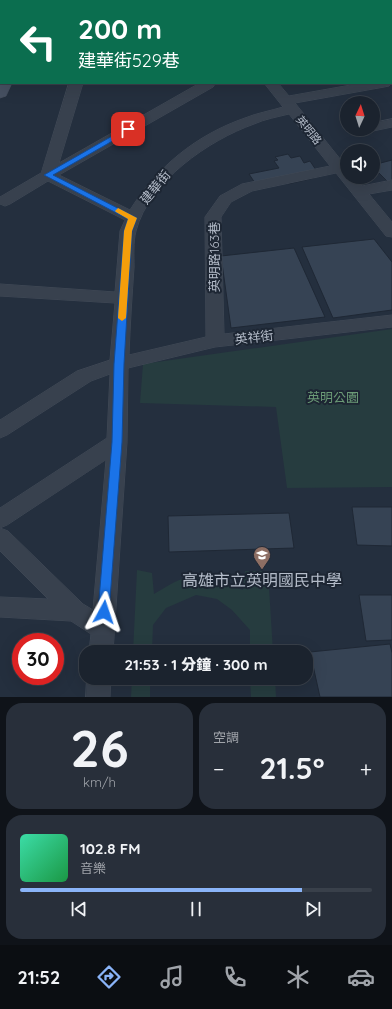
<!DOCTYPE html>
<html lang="zh-TW">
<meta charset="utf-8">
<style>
body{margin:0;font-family:Quicksand,"Noto Sans TC",sans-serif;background:#282f3a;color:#f1f3f6;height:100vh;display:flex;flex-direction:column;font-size:15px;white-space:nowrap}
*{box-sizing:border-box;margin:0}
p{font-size:13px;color:#a0a4aa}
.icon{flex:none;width:22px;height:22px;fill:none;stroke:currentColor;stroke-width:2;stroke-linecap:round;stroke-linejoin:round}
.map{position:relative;height:697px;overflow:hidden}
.drawer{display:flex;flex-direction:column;gap:6px;padding:6px;background:#0f1319;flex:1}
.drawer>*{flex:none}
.banner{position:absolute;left:0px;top:0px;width:392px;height:84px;box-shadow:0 4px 16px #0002,0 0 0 1px #39404a;background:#0b6e4f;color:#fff;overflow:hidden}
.needle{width:26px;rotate:4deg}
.buttons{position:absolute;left:340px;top:96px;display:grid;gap:8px}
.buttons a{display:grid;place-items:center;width:40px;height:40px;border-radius:50%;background:#1b232e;box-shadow:0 4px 16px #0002,0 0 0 1px #39404a;font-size:20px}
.speed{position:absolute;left:12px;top:633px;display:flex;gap:8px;font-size:20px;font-weight:700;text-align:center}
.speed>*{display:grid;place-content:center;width:52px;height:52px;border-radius:50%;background:#1b232e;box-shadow:0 4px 16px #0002,0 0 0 1px #39404a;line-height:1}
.speed .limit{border:6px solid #d22;background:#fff;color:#111}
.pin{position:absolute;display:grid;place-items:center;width:34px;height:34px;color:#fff;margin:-17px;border-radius:8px;box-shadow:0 2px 6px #0006}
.me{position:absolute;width:44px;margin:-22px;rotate:5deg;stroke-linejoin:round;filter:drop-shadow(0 0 3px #0008)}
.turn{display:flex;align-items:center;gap:14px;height:84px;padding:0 12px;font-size:18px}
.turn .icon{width:52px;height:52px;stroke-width:2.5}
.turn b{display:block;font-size:28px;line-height:34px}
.big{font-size:30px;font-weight:800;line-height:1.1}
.drawer .widget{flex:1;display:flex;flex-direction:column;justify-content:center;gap:6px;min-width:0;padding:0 14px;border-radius:16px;background:#282f3a}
.drawer .dial{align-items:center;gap:0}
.dial b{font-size:52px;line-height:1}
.song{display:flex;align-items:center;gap:12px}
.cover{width:48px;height:48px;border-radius:6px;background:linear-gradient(135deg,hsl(160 70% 55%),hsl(140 70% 35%))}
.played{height:4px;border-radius:2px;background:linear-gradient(90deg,#8ab4f8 80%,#39404a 80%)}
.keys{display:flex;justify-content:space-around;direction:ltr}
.heat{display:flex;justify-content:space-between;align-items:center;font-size:22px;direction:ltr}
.drawer .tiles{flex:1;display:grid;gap:6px;grid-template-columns:1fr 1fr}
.widget:last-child{grid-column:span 2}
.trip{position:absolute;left:79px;top:645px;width:234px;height:40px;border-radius:16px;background:#1b232e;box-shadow:0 4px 16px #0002,0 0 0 1px #39404a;font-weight:800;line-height:40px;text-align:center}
.tab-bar{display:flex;height:64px;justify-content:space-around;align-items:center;background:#0b0e12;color:#a0a4aa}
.tab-bar .icon{width:28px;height:28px}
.tab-bar .current{color:#8ab4f8}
.tab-bar b{font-size:18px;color:#f1f3f6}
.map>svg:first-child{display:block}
.green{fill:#263c3f}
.building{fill:#364354;stroke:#1f2835}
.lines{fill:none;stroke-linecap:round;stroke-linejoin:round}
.street-casing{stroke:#414a57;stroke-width:1}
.secondary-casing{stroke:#414a57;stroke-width:1}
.street{fill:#38414e;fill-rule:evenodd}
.secondary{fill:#465061;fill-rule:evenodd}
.route{fill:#1a73e8;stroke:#114b97}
.slow{fill:#f59e0b}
.labels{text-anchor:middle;stroke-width:4;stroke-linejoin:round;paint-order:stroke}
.far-street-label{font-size:11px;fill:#b4bcc9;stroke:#1d2633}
.street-label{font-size:13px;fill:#b4bcc9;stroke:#1d2633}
.park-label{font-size:13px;fill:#6b9a76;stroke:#1d2633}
.near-poi-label{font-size:16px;fill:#b4bcc9;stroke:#1d2633}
</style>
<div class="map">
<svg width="392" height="697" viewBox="0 0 392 697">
<rect width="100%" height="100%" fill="#242f3e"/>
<!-- green -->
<path class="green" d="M392,329V487L287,488L276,407L140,403L143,364Z
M137,570L152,573L154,594C166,587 180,577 195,576C206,575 232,586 243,590L245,571H268L273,652H250V630L232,610L217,599L196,595L166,608L153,625L152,652H133Z
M132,678H150V697H131Z
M250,678H275L276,697H251Z"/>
<!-- building -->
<path class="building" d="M234,0H273V1H235Z
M288,154L291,158L300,156L304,163L310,161L318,173L311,174L314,178L288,184L285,180L257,186L249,174L279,168L274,161L278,160L275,157Z
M392,160V185H391L373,167V165Z
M374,239L392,262V310L333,318L302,247Z
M294,248L325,317L231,328L221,256Z
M352,507H392V546L357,545Z
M289,513L294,548L169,552L168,516Z
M359,595H392V640L366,641Z
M390,644L392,653V697H320L310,652Z"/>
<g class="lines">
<defs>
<path id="street" d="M56,0H68L69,1H57Z
M209,0H221V1H209Z
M326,0H348L325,1Z
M391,5H392V13H391Z
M0,71H1V79H0Z
M69,83H83L59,163L198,84L197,83L215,84L213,87L59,175L130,210C157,167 196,135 245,118C257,113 270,111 283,107L264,83H278L289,96L362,83H391L389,86L384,87L295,103L345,165L347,167V177H355L362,186L392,180V190L369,194L392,222V237L386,236L336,173L252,191L231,202L221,217L224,334L392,315V327L215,347L128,368L127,442L113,652H89L91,634L71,621L0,617V597L48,599L0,551V508L107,438L110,374L91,381L7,435L0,438V420L77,371L110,360L115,303L0,296V284L115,292L120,231L125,220L48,181L10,204L5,206L0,204V197L41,173ZM289,114L330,166L242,184L220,196L205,217L206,337L129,355C130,326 132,296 134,267C134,256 133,242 136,231C149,181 209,140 254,124C265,119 277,117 289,114ZM106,460L93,610L83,604L8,531L0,528L7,525Z
M392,119V127L373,131L367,129H373V123Z
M87,678H111L110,697H86Z"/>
<path id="secondary" d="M0,40L1,41V54L0,53Z
M0,79L1,83H12L6,96L0,98Z"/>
</defs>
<!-- street casing -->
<use href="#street" class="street-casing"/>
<!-- secondary casing -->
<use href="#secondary" class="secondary-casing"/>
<!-- street -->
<use href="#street" class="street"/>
<!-- secondary -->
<use href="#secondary" class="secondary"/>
</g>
<!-- route -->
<path class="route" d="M128,127L130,128V131L53,175L137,218L132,231L124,364L122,442L109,612L108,616L104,618L99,616L98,612L112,442L114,364L124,231L128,219L44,175Z"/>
<!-- slow -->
<path class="slow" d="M118,208L137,218L132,231L126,318L122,321L118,318L124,231L128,219L116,212L115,211Z"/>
<!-- icons -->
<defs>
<symbol id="school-pin" viewBox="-11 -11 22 30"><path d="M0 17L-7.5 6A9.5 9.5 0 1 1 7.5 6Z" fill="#8d6e63" stroke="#1d2633"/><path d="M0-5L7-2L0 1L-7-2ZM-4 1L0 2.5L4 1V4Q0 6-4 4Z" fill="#fff"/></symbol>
</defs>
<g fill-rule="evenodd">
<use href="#school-pin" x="252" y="545" width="20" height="27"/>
</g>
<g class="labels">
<!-- far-street labels -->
<g class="far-street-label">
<text transform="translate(309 130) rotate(51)" y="4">英明路</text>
</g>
<!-- street labels -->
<g class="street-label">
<text transform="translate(155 187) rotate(-51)" y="5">建華街</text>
<text transform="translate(214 257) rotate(-90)" y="5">英明路163巷</text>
<text transform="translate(254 337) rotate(-7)" y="5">英祥街</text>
</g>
<!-- park labels -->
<g class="park-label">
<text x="333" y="402">英明公園</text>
</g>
<!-- near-poi labels -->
<g class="near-poi-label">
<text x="262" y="586">高雄市立英明國民中學</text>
</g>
</g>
</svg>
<div class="buttons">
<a><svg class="needle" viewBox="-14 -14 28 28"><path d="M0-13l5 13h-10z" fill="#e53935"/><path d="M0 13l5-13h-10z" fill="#a0a4aa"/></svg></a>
<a><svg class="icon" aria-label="sound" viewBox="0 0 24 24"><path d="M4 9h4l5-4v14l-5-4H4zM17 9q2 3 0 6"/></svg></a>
</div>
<div class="speed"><div class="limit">30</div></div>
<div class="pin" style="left:128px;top:129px;background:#d93025"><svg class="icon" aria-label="arrive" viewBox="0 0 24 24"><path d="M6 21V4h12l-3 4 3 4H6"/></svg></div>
<svg class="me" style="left:104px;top:612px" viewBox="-20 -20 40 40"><path d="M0-17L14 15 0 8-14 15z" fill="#1a73e8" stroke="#fff" stroke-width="4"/></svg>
<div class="trip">21:53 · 1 分鐘 · 300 m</div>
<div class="banner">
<div class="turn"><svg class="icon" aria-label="left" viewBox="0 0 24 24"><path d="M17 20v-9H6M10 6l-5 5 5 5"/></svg><div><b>200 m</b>建華街529巷</div></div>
</div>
</div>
<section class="drawer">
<div class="tiles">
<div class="widget dial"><b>26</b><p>km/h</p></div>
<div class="widget"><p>空調</p>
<div class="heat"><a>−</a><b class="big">21.5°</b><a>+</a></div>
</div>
<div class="widget">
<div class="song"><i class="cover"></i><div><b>102.8 FM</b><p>音樂</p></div></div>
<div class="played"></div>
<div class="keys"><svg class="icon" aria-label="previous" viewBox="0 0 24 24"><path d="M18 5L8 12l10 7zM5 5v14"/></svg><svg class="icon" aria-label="pause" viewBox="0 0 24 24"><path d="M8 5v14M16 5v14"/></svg><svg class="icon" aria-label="next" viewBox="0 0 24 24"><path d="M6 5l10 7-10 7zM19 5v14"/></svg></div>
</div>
</div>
</section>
<nav class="tab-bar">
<b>21:52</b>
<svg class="icon current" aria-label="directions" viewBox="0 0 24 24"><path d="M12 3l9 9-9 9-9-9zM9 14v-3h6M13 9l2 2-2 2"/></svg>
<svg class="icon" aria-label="music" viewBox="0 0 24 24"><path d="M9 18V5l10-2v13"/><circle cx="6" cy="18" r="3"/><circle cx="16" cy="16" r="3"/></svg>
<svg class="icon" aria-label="phone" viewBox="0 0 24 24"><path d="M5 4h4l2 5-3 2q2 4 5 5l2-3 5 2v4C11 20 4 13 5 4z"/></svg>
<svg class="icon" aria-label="climate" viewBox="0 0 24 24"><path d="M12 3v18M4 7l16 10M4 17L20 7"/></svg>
<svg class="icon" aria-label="car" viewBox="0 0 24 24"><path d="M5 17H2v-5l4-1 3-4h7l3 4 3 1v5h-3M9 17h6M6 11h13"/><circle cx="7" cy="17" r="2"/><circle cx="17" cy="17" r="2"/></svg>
</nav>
